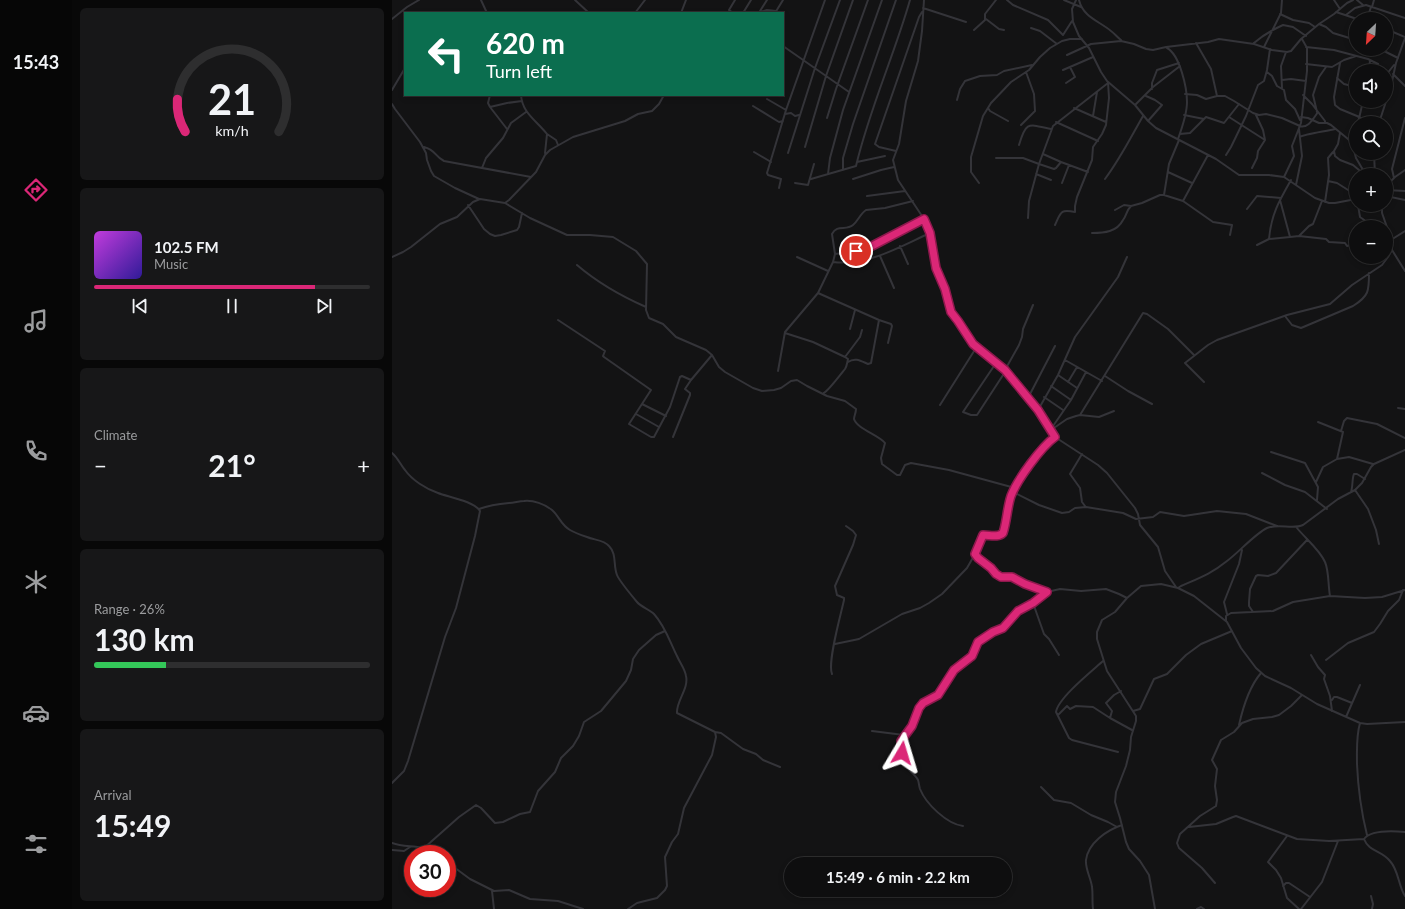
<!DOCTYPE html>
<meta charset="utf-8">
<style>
body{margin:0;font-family:Lato,sans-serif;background:#171718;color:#f1f3f6;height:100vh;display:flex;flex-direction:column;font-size:15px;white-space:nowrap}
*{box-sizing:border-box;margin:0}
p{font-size:13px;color:#9b9c9e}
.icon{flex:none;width:22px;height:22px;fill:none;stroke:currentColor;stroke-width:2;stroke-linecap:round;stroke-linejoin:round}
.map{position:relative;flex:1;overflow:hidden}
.sheet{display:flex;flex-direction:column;gap:8px;padding:8px;background:#080808;width:320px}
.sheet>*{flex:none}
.guide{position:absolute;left:12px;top:12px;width:380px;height:84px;border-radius:0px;box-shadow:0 2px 6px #0003,0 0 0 1px #2e2e2f;background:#0b6e4f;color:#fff;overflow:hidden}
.needle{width:26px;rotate:205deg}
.buttons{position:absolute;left:957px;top:12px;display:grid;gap:8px}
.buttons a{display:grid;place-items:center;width:44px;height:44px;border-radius:50%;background:#0e0e0f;box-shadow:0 2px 6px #0003,0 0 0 1px #2e2e2f;font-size:20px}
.speed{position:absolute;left:12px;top:845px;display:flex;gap:8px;font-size:20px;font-weight:700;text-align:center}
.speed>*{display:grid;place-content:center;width:52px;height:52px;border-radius:50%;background:#0e0e0f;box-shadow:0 2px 6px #0003,0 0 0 1px #2e2e2f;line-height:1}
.speed .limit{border:6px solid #d22;background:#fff;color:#111}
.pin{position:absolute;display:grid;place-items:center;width:34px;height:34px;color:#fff;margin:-17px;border:2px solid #fff;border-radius:50%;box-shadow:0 1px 4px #0007}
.me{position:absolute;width:44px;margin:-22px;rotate:7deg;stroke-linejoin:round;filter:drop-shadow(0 0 3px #0008)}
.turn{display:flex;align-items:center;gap:14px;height:84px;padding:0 16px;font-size:18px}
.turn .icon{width:52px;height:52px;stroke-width:2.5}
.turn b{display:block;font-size:28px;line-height:34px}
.big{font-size:30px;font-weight:700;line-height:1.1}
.sheet .card{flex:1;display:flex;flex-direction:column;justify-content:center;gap:6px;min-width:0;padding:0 14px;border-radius:6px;background:#171718}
.sheet .dial{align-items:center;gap:0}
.dial svg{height:104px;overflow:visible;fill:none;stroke:#2e2e2f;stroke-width:7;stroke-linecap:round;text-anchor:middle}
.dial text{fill:#f1f3f6;stroke:none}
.song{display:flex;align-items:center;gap:12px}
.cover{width:48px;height:48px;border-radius:6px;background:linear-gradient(135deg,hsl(290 70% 55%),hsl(250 70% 35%))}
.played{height:4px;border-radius:2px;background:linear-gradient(90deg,#db2777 80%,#2e2e2f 80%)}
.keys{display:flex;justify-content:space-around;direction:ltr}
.heat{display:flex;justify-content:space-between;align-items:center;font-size:22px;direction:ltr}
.charge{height:6px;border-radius:3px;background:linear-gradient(90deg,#34c759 26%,#2e2e2f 0)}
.trip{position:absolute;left:392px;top:857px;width:228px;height:40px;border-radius:20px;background:#0e0e0f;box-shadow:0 2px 6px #0003,0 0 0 1px #2e2e2f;font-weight:700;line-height:40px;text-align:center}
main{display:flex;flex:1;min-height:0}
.menu{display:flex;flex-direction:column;width:72px;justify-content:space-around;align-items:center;background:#060606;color:#9b9c9e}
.menu .icon{width:28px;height:28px}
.menu .active{color:#db2777}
.menu b{font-size:18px;color:#f1f3f6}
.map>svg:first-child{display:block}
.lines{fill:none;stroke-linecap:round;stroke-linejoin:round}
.street{stroke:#343439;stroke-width:2}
.route-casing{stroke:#8e194d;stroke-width:10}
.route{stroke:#db2777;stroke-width:7}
</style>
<main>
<nav class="menu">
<b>15:43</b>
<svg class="icon active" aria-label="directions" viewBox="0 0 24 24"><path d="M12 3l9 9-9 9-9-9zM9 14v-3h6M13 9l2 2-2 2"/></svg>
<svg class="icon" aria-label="music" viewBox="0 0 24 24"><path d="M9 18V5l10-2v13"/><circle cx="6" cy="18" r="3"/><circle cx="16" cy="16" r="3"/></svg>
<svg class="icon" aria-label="phone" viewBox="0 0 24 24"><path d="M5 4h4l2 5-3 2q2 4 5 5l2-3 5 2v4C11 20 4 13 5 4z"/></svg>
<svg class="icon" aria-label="climate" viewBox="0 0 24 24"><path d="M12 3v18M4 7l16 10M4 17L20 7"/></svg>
<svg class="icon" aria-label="car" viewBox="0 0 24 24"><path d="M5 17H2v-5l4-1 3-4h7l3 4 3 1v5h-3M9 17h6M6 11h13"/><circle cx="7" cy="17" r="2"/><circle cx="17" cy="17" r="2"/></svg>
<svg class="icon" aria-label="filters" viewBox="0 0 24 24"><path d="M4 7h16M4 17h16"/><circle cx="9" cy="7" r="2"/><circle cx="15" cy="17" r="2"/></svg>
</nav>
<section class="sheet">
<div class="card dial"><svg viewBox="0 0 100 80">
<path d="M14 69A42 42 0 1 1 86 69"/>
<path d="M14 69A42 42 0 0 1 8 44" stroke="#db2777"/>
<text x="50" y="56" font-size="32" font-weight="700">21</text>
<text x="50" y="72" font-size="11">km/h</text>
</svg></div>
<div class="card">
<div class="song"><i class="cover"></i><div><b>102.5 FM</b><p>Music</p></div></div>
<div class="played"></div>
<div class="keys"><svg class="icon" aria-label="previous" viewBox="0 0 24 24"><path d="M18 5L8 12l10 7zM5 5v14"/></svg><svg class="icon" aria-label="pause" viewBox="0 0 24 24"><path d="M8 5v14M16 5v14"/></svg><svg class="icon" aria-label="next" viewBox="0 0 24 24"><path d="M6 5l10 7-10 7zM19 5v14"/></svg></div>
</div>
<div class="card"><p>Climate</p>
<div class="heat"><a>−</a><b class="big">21°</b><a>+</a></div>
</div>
<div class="card"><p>Range · 26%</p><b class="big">130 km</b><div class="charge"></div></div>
<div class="card"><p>Arrival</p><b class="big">15:49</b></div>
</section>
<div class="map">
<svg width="1013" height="909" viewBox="0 0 1013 909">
<rect width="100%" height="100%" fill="#131314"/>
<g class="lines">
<!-- street -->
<path class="street" d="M89,0L95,13
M183,0L197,13
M532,0L530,31L526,61L514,101L507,144L501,160L506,180L532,219L538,233L544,268L553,289L558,309L567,321L581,344L613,370L646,410L663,437L706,465L715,473L743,508L746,514L748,525L766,547L773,571L784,587
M615,0L621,5L656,20L671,35L680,21
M672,0L689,7
M684,0L680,9L681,22L687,36L697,48L709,72L715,81L743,105L756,121L764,128L824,159L847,175H877L892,177L923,198L937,203H943L964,199
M687,0C691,17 707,21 719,31C723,34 725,37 729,40
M942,0L948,9
M965,0L971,5
M980,7L982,0
M531,8L574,22
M368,11L375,0
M944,12L965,19
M243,13L253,0
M289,13L294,0
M341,13L337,10L343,0
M351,13L359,0
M365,13L375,10L384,11
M383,13L391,0
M888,14L901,20L917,23L923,27
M954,15L963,8L974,5L1013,18
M0,19L15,7L27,0
M594,19L607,29L612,30
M975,19L979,7
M927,24L934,27L941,33L964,40
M639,28L648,31L665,44
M994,29L1013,37
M582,30L593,20V14L604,0
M804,43L819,69L825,96
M862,43C871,35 880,30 891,25L901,27L914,36
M391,46L457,92
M872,47L889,13L890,0
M914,47L942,50L976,59L986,64
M775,48C788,55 795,88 795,102C795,114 790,128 786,139
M988,49L1006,58
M675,55L699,44L729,41L742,44L754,49L761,50L774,47L816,42L827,39L862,44L880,50L895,52L899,51L909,39L927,24L942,14L955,3L961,0
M948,63L942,97L943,105L948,109L965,116L978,123
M914,64L940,67L952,60L964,56
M671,70L701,57
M977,71L978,60
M875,72L880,76L885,86L892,90L894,100L903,109L908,120
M1001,74L1013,86
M994,75L1002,65
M945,78L952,84L964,87
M890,80L899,79L914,81
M674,83L683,77L678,67
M890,88L889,66L894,52
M760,89V83L765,70L787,63
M0,90L13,68
M793,94L805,95L814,99L825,96H833L842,101L861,113L867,115L874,114L890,118L908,126
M98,95L96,103L98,107L115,129
M129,95C130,113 145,121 155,134L153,153
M911,95L920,104L933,121V123
M754,96L763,100L770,105L756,121
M375,99L394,110
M565,100L568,89L573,81L588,76L605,75L612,71L640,65
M0,104L3,109L28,142L34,153L35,160L39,171L42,176L63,188L87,199
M743,105L761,87L788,66
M361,106L387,122L391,121
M98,107L115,103L130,101
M596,108L598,111L616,121
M682,108L714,122
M925,112L921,95L927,77L934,67
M393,114L399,113L403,116L407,115
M792,115L812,119
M701,116L705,92
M837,117L873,140
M909,117L916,118L927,123H935L939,125L956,139L960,143L964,158L974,175
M435,118L444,89L476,0
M664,122L706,141
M966,123L971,101
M987,123L999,86L1004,63L1013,38
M629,125L643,111L642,94L634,72
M907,126C916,129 921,119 926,112
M948,133L946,144L942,151L943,156L948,160L961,165L973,175
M155,134L164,140L166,145
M788,134L798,133L814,117L832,123L847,104
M908,137C912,134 936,131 943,129
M960,143V138L964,130
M627,145C634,121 636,124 659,129
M32,147C44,150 42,156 52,161L139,177
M413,147L434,76L461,0
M504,151L487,147L483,144L527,17L530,12
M362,152L379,162
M396,153L423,68L448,0
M982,153L983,175
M651,154L669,162
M834,155L839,147L854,116L866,85L872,81L875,70L878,49
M604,158H631L647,164L661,126L716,83
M465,162L493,156
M90,168L94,158L111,138L119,123L134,112
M860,168L865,158L866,151L873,140L871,130L864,115
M451,170V158L461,124L504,0
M776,172L800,183
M436,174L438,158L451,110L490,0
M644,174L659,180
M892,177L902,156L900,146L909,123L915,71V48L910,39
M1002,178L1000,169L1013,118
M419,179L464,166C477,110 502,56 518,0
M461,179L489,170L502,167
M713,179C728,159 739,137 751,116
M936,181L945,183L964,195
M403,183L416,185L422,164
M587,183L579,172V157L591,116L599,103L619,82L637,70L648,57L658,48L670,41L678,39H690
M670,183L677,165
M904,185L910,156L907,129
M994,186L1003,177L1013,170
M387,188L389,179L376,175L375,173L394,110L433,0
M994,190L1013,191
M772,195L777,164L787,140
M475,196L513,191
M994,196L1013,200
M888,200L898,237
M791,201L816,155
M933,202L937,175L936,158L941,152
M113,203L138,218L175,235H198L221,237L244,251L255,264L254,310L257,318L271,324L284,337L314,350L320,355L327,367L333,372L361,388L370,391L382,390L389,388L399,381L405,380L415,386L435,396L453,401L464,409C464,413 462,416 462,419C465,429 487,435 493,443L489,458L490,464L505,475H508L513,465L519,463L557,470L623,488L634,469L654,445L663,437
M76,205L92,229L98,234L103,236L109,235L125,230L127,227L130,213
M966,205L968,217L975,222L978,227
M855,209L865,196L889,198
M723,210L732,205L739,206L750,203L768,195H772L791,201L821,222L840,225L838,235
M636,218L637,201L647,164L662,169L664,168L669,162L696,172
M663,225C669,212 668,209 683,212V206L685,197L700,160L701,147L710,134L714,125L717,98L716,82
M700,233C712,233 725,232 731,220C735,215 734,211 739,206
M907,236L917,226L921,224L930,201
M877,239C879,215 887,201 899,180
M994,239L1002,238L1013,231
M865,245L877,239L898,237L907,236L934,239L937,242L953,243L955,246L964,244
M508,246L516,264
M1000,250L1013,271
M443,254L464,251L480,246L532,219
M488,256L502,288
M0,257L11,252L19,247L48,224L65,217L81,202L88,199L113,203L117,200L144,172L153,155L158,150L181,137L233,121L246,114L260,111L267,104L272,95
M405,257L436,271
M441,262C476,266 507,247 538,233
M185,265C206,283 229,296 254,307
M426,293L487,320L499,324L500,326L496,343
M893,316L900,325L909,328L961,306C977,296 977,291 977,273
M166,320L213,351L211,356L212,357L259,390L237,424L259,437H262L278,407L288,377L290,376L299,380
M458,329L463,310
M393,333L421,342L453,357L456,359C455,363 455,366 453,369C449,374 436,391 432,393
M453,357L468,337L470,330
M673,360L710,381
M456,362C463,357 469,361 476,364L479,363L487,320
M604,363L571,412L579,415H585L613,372
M613,370L627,345L630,337L631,329L641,305
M386,371L393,332L426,293L441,262L443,254L440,234C445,224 454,231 461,225C466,221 468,214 474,210L493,208L521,201
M666,375L685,388
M713,376L736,391L760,404
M676,382L685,367
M812,382L793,363L816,345L825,340L895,315L938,304L960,285L990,265L996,257L1000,250V246L997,233L990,213V205
M659,386L679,400
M652,397L671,410
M636,398L663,346
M250,404L274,416
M548,405L584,348
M1006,408L1013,409
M646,410L666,375L683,337L726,277L735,257
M244,414L267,427
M688,415L751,313L755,314L776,329L802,355
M926,422L951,432L945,459
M659,429L679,400L694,372
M659,430L675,419L684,416L688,415L707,417L722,411
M949,431L952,421L955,418L985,424L1013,438
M281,437L298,395V393L293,389L299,380L320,355
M879,452L913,463L926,487L925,500
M0,453C6,458 8,464 13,470C20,480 34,489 46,493C56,497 82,501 88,511L83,536L64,608L53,637L16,761L12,771L0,783
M690,454L678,474L688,488L690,502L693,506
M870,473L893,485L913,492L935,509
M924,482L931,467L945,459L957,457L981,464
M623,488L619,497L611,533C606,538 598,535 591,535L583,554L585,558L599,568L609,577H620L633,584L655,592
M963,490L976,509L984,530L987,544
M621,492L647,505L670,513L677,512L683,508L694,507L731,513L744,519L761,517L768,512L792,516L825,511L854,514L885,526
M959,492C961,486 960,478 962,474H965L973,479
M87,509C98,505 106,504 117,503C122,503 127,501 132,501C141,500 153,504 160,510C167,516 169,525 178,530C183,533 189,535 195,537C202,540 212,540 217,546C225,554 221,565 225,575C227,580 240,596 245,602C249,607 257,609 262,614C273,626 278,642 285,656C288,663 293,669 294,676C297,689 284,701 285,713L323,732L324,737L320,755L292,808L286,834L280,842L273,857L275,886L273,890L265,898L245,903L236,909
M905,528C913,538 928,550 933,562C937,571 936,585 938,596
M786,588L789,586C807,578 819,574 835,561C846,553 864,533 875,528C888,523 900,530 911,525L946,499L963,490L970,483L979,467L982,464L1013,450
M641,603L652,634L657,639L667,655
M861,612L857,606V602L858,589L864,576L866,575L876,576L884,573L915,540
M835,614L832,602L847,564L850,550
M834,621V616L839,613L881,611L901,602L938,596L973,598L990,597L1013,590
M443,644L467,639L510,614L528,608L537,603L550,594L575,568L583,554
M919,655L926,667L933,675L932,679L938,696L940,711
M934,660L956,643L982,632L988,624L996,611L1007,600L1011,590
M711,661C700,671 666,698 664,712L677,738L680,740L726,752
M440,674C435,663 449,614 452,600V598L445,595L443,586L461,545L464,535L461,531L454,526
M940,700L942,697H945L960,703
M741,711L748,709L762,679L775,674L794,655L809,644L840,631
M666,715L675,706L678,709L684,706L701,707L718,718L740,730
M954,717L968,685
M718,718L720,711L714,703L722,695L729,691
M968,723C964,737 965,750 965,764C966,788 969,811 975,835
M847,725C851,707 857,687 869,673
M480,731L512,735L520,726L527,708L531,703L546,695L562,670L577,659L580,656L586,642L601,632L611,628L626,611L641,603L651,594L655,592L668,589L689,591L714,589L727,594L735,598
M323,732L329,733L351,749L364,754L371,760L388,767
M512,735L509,742C511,749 509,754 511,761C513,769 522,772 526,780C527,783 527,786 528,789C534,804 555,824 571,826
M649,787L662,800L679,803L699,815L716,822L725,827
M797,827L824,824L841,817L844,816L905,839L937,841L972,839C979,830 1002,831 1013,832
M895,836L876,862L884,870L889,878L895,898L907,909
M972,839C977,852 989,850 998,861C1007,871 1006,885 1013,896
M0,843C14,849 30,843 43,854
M32,848L67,817L84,805L89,808L103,823L111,822L128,814L138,812L146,791L163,772L169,758L181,746L187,736L192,722L209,711L234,681L239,670L241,659L247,650L264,635L273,631
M0,850L12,851L18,847
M55,862L78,879L102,891L117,890L138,899L166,901L191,909
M823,883L810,868L787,848L785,843L788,834L808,816L824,806L825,800L823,786L825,769L820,760L829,740L842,732L850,723L861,719L880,717L887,715L899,706L910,695
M891,886L894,883H897L918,897
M100,891L102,909
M979,896L981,904L980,909
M701,909C700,902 701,894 700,887C699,878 693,869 694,860C696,843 715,830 730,825
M763,909L757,875L748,861L737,849L734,842L728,818L723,802L724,792L734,766L738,750L739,737L744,721V716L715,671L705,639V632L710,620L723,612L735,598L749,586L769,584L786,588L802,596L835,622L849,648L864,668L873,676L899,688L925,704L968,723L975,724L1013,722
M805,909L809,907L812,909
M909,909L930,882L946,841"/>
</g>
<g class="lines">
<defs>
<path id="route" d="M464,251L480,246L532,219L538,233L544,268L553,289L559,312L566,321L581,344L613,370L646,410L663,437C649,447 625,480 619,496C615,508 615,521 611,533C606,538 598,535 591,535L583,554L586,558L599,568L604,574L609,577H620L633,584L655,592L641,603L626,611L611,628L601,632L586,642L580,656L562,670L546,695L531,703L527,708L520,726L509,741L510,753"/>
</defs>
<!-- route casing -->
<use href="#route" class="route-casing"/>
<!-- route -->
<use href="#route" class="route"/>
</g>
</svg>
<div class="buttons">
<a><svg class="needle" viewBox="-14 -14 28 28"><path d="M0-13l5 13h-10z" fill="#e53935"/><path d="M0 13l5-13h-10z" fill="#9b9c9e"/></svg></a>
<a><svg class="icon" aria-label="sound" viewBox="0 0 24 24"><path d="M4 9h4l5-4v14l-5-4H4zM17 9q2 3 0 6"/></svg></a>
<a><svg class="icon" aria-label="search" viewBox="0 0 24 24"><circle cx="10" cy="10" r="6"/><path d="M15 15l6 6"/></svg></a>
<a>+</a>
<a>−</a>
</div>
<div class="speed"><div class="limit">30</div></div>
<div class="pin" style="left:464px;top:251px;background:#d93025"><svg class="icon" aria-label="arrive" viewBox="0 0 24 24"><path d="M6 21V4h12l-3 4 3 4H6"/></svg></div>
<svg class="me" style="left:510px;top:753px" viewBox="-20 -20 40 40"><path d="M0-17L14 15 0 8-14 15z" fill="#db2777" stroke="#fff" stroke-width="4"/></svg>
<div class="trip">15:49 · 6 min · 2.2 km</div>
<div class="guide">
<div class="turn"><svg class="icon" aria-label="left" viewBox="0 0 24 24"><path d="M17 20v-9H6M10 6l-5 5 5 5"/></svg><div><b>620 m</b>Turn left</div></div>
</div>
</div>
</main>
